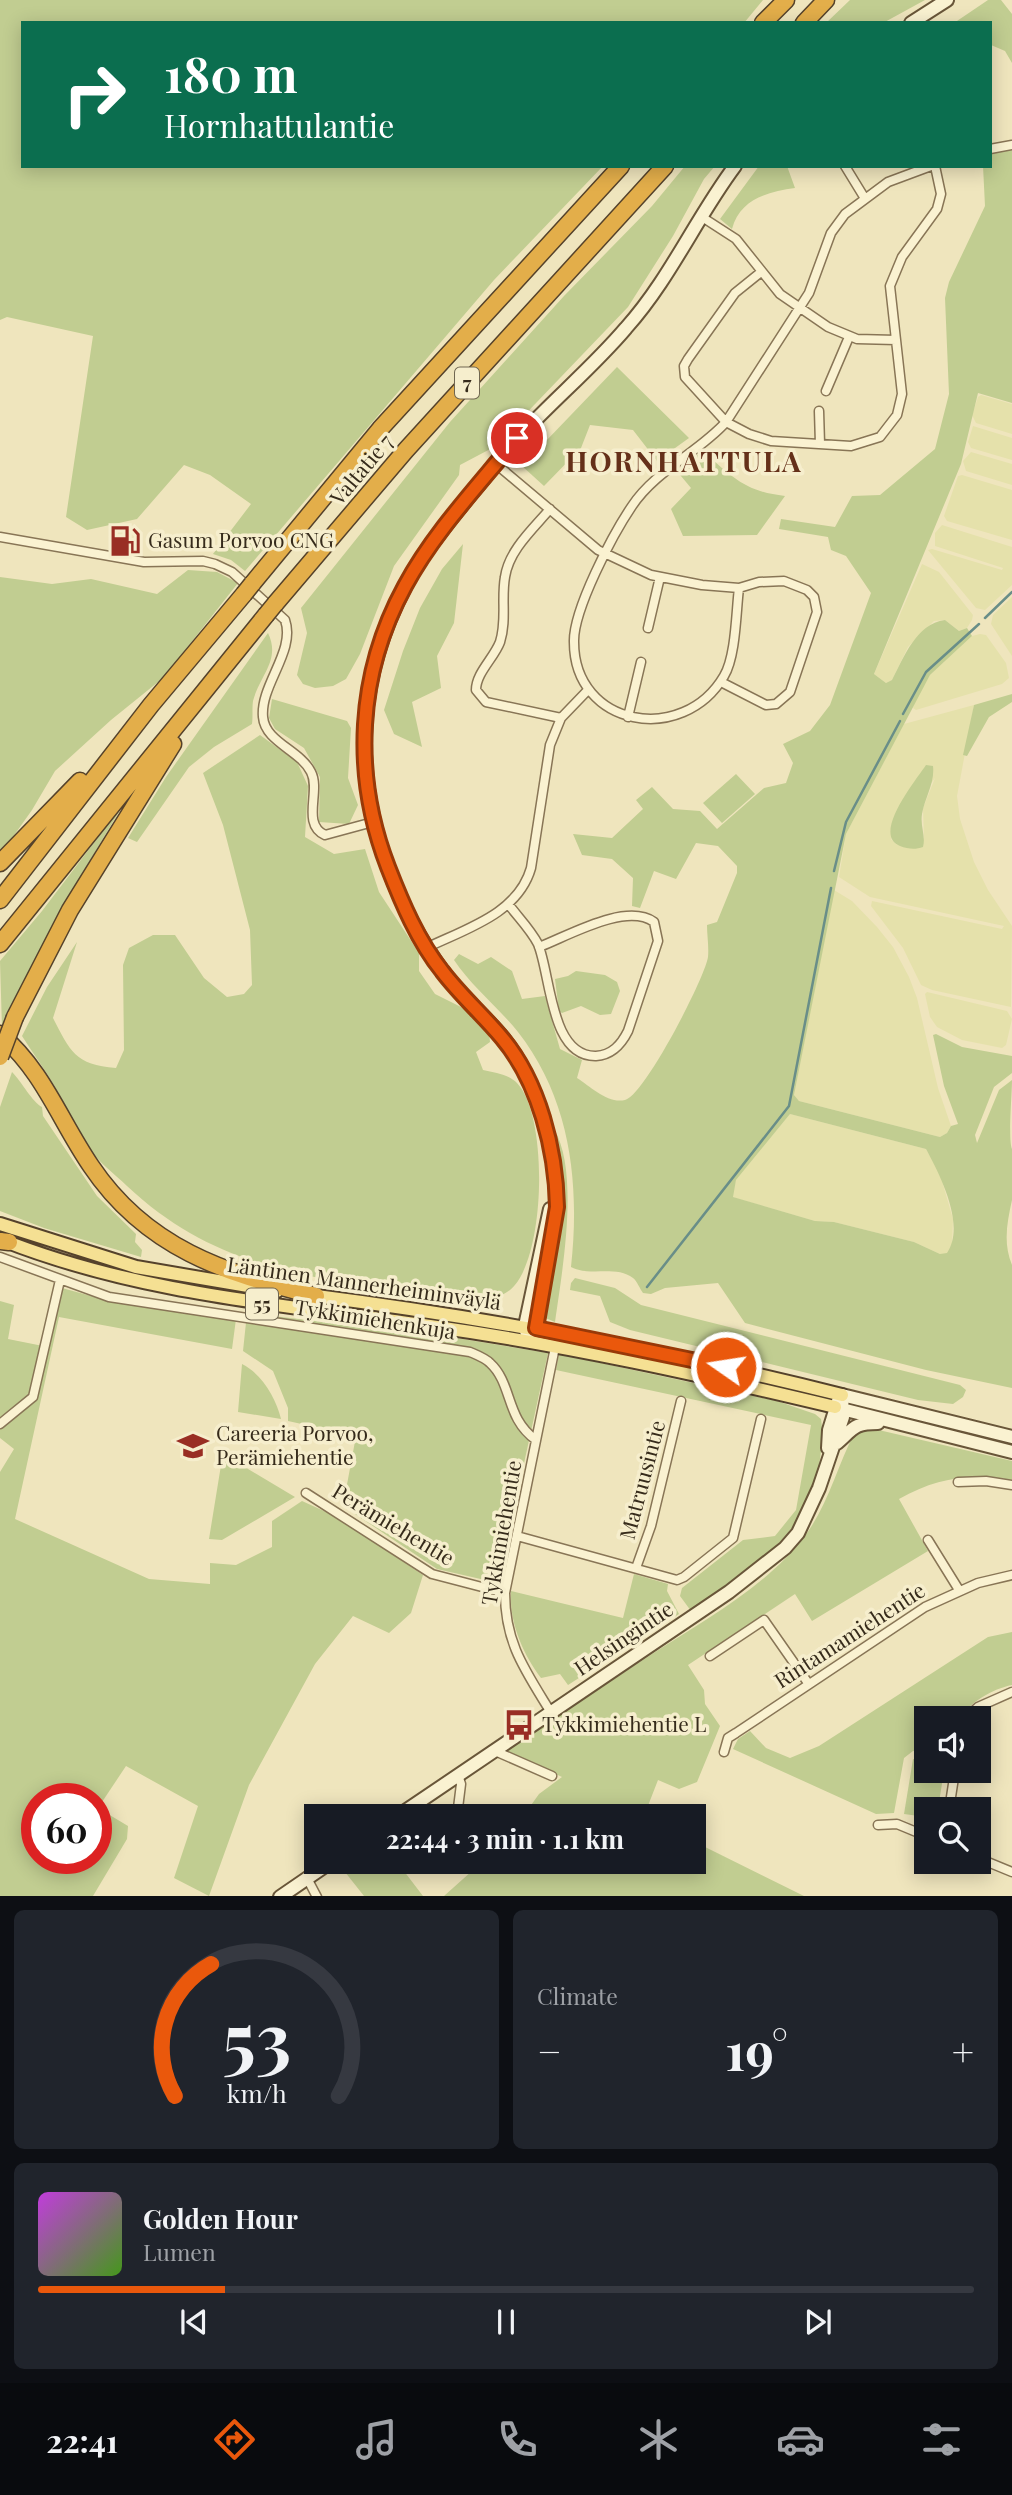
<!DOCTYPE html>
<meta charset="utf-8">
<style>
body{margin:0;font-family:"Playfair Display",serif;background:#20242c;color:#f1f3f6;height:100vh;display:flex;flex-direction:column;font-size:26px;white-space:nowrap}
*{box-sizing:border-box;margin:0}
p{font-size:23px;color:#9ea1a6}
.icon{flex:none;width:38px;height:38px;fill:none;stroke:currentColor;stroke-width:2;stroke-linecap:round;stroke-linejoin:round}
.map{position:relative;height:1896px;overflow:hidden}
.details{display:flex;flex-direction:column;gap:14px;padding:14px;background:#0d0f14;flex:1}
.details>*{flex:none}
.top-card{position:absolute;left:21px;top:21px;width:971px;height:147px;border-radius:0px;box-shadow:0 4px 18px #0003;background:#0b6e4f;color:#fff;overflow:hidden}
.tools{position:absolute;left:914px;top:1706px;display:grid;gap:14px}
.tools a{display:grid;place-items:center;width:77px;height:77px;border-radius:0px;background:#171b24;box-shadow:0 4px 18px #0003;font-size:35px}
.speed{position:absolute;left:21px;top:1783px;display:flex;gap:14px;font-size:35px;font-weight:700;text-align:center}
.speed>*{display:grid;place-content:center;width:91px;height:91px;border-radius:50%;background:#171b24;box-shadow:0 4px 18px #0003;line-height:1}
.speed .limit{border:10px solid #d22;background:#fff;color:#111}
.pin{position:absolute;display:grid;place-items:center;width:60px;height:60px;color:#fff;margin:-30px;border:4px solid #fff;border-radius:50%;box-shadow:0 2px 7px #0007}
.me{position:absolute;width:77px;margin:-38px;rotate:283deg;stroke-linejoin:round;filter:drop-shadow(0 0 5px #0008)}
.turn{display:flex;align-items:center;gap:24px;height:147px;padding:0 28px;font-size:32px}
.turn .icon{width:91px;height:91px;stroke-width:2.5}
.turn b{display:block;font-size:49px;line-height:60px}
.big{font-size:52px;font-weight:700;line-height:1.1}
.details .tile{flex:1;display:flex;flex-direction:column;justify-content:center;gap:10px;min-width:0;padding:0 24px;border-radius:10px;background:#20242c}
.details .dial{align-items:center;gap:0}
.dial svg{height:182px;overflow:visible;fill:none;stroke:#363941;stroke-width:7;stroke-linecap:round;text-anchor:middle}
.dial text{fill:#f1f3f6;stroke:none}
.song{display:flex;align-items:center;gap:21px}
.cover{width:84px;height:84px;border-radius:10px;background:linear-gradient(135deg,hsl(290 70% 55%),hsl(100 70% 35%))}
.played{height:7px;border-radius:4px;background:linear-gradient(90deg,#ea580c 20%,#363941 20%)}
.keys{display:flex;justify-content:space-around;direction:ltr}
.heat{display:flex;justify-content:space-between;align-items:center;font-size:38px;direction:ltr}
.details .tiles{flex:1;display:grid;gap:14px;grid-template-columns:1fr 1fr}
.tile:last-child{grid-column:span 2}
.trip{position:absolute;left:304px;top:1804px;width:402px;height:70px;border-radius:0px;background:#171b24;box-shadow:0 4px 18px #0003;font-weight:700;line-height:70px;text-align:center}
.tab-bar{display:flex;height:112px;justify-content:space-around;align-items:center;background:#090b0e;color:#9ea1a6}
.tab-bar .icon{width:49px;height:49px}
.tab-bar .active{color:#ea580c}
.tab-bar b{font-size:32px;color:#f1f3f6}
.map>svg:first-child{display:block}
.farmland{fill:#e5e1ab;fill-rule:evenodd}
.green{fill:#c1cd91;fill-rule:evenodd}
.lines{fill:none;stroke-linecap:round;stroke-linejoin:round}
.stream{stroke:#698e88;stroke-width:2.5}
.street-casing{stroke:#887556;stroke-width:11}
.secondary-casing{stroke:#695639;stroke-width:16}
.primary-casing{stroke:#55422b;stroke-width:16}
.highway-casing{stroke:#55422b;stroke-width:19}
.street{stroke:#faf2d1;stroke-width:8}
.secondary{stroke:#faf2d1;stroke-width:12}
.primary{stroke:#f5e093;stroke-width:12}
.highway{stroke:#e3ae4a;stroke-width:16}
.highway-bridge-casing{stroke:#55422b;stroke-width:19;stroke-linecap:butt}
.highway-bridge{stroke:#e3ae4a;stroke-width:16}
.route-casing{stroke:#983908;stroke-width:18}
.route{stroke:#ea580c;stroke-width:12}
.labels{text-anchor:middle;stroke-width:7;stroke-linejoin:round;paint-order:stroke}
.shield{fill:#f6eecd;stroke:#706650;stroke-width:2}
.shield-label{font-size:19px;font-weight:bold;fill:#362b1b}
.street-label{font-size:21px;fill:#362b1b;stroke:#f6eecd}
.poi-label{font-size:21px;fill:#362b1b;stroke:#f6eecd;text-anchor:start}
.district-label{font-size:28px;font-weight:bold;letter-spacing:2px;fill:#653019;stroke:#f6eecd}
</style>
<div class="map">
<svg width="1012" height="1897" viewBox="0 0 1012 1897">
<rect width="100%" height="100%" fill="#efe5bd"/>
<!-- farmland -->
<path class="farmland" d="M981,395L1012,404V434L976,423L972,415L978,397Z
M973,426L1012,438V460L971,448L968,442Z
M971,452L1012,464V485L966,471L963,461Z
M962,475L1012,490V540L947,521L944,516L958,476Z
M942,525L1012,547V585L985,610L976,608L928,550L932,549L1002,570L1003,568L935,546V533Z
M922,564L939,572L973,615L972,620L967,628L959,631L945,620L934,621L908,647L892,680L886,683L874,674Z
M1012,597V656L991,624L993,615Z
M980,634L986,635L1006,663L1009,678L1002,684L916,710L913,708L914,703L930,675L972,636Z
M974,705L957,796L960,819L974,862L988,890L1012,926L1011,1007L932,990L921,985L903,948L871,906L872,901L1002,929L1004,926L870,897L839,877L846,834L904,724ZM935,778L923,808L924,838L908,848L896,844L891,839Z
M834,890L852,901L877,927L893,947L909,977L917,998L938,1088L951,1126L947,1133L940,1137L799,1101L794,1095Z
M927,992L1007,1011L1012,1019L1006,1045L1002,1048L962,1040L937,1027L930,1017L925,994Z
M790,1114L926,1149L940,1174L953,1219L952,1246L947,1254H940L914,1242L834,1222L815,1221L732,1197L736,1180Z"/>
<!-- green -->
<path class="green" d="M0,0H763L744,23H23V166H603L494,280L245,571L231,560L213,554L251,504L210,475L184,465L137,519L87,530L66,517L93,336L7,317L0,320Z
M850,0H925L883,23H826Z
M988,0H1001L1012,14V63L1005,51L991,45L990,23H954Z
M1012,149V403L978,393L961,464L874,674L886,683L892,680C904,657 916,624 945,620L959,631L967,628L972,636L930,675L846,834L794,1095L799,1101L940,1137L947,1133L951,1126L958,1124L944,1086L933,1035L936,1034L962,1047L1012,1056V1073L994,1087L975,1135L977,1143L999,1090L1012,1080C1012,1094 1008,1140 1012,1149C1012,1165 1012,1184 1012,1200C1007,1223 1003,1243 1012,1265V1388L926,1370L745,1323L718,1283L665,1288L651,1294L643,1293C640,1289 637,1281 633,1278C616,1265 589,1277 571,1267C580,1184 571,1100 518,1032C498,1007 472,987 454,960L459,954L478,964L491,957L512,971L522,999L545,996L560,1049L582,1060L577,1078C591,1087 608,1104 625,1100C644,1096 705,978 708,957C709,947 707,935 707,925L717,922L737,873V866L718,846L696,843L676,879L654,871L640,908L632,906L633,878L612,859L582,855L573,834L612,838L643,809L636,800L652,787L673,809L700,811L717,829L764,788L786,783L793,763L783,744L810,731L830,705L871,593L846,556L831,550L828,537L779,529L781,519L835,527L852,496L880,495L935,449L949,394L945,298L949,282L985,206L983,166H990L991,154ZM790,1114L926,1149C940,1175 966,1225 947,1253L940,1254L914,1242L834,1222L815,1221L733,1197L736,1180Z
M685,166H715L704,179L673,236L628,307L494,447L460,465L459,475L394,566L360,654L346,679L333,686L315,688L303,684L297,675L307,633L301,608L450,422L564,296L652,206Z
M759,166H787L795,188C767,192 740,199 732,229L720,219Z
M617,367L689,438L657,461L633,430L590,425L581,448L544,486L522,466Z
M703,451C732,477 746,492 785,496L757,535L683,536L671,509L691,488L676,470Z
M463,544L454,623L437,656L441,688L412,702L422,747L394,734L384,710L403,651L420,608L442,569Z
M188,570L217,572L238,583L163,678L111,720L55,771L32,810L10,841L0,850V577L52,584L91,579L157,594Z
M268,633C281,660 260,675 253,701C252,708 253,717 252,724L214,747L189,767L137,842L128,838L166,777Z
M1012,694V702L989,717L967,756L963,755L974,705Z
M272,699L347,721L351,728L348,778L358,805L349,824L319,822L320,777L304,748L275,729L269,718Z
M260,735L297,762L308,786L305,837L334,854L365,849L379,892L419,953V971L435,994L469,1011L489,1032L490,1042L476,1052L483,1070C495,1073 508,1074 517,1083C549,1116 546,1261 510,1290C483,1311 429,1296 398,1291C292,1275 208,1262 127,1186C115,1174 99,1163 90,1149C76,1129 66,1106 54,1085C44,1068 32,1052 22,1036L47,987L77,942L53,1018C70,1051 75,1065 116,1068L124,1050L123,965L129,948L153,935H175L204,978L227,997L244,994L252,985L250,930L223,825L203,773Z
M926,765L933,766C935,783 925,797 922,814C920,826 926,836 923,847C915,850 908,849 900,846C871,835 916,780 926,765Z
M736,774L755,794L722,823L703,803Z
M125,802C80,876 38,949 2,1028L0,961L42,911Z
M576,971L605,975L617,982L620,991L611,1014L600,1015L581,1006L562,1013L559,1011L555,979L568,976Z
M12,1072C22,1082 32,1102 42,1107L43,1116L97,1196L136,1234L135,1242L142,1250L141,1257L44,1228L0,1211V1107Z
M554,1129C580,1173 562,1272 555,1322L543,1317L561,1178Z
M575,1278L615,1288L641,1305L960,1385L966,1390L963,1397L953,1404L918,1400L630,1330L610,1322L600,1296L570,1290L571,1283Z
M62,1288L102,1299L236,1319L232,1349L59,1317L15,1519L149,1579L210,1584V1563L236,1565L272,1547V1521L302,1501L335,1516L423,1575L411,1613L389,1633L353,1616L315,1664L249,1785L209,1896L174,1878L198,1806L126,1766L98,1808L128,1826L127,1839L93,1896H0V1472L14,1449L0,1438V1428L35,1399L39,1391ZM37,1799H96V1858H37Z
M0,1301L14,1305L8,1339L43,1346L31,1395L0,1421Z
M247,1313L444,1336L548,1353L498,1583L437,1569L343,1506L356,1436L288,1421V1408L273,1371L243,1351Z
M559,1354L777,1401L815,1414L821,1419L822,1427C823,1528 764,1559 691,1611L680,1596L682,1588L743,1540L775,1536L796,1510L811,1425L556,1370Z
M242,1364C262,1374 276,1398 281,1419L238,1412Z
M870,1428L1012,1461V1480C970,1473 936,1478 899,1499L928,1551L812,1621L795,1594L688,1665L704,1690L705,1704L720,1726L697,1782L679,1789L658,1780L644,1816H519L529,1808L539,1794L562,1777L505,1750C555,1720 603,1686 652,1654C702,1622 768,1585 804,1537C828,1506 837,1466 855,1432Z
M228,1457L295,1497L222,1540L209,1539L222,1459Z
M634,1574L668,1584L667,1591L679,1614L568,1685L560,1674L541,1678C523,1654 509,1622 511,1591L623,1618Z
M1012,1632V1685C992,1689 971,1702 959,1718H926V1753L913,1751L904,1758L894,1813L876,1814L733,1749L738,1739L750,1731L766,1748L790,1758L819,1746L988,1637Z
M913,1759L926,1762V1771H944L938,1809L926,1810V1817L904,1814Z
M695,1842L804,1896H444L482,1862H695Z
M347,1862H397L423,1896H364L341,1867Z"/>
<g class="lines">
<!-- stream -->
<path class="stream" d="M985,618L1012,592
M903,714L926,672L979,624
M834,871L846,822L900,721
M647,1287L789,1106L831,888"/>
<defs>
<path id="street" d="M990,149L1012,145
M845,166L864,197
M702,217L736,239L780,294L828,327L857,339L896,340
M761,272L735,293L688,359L684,366L685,377L726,422L749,434L771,441L851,446L880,437L897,415L902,394L890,286L902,257L937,209L941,194L935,166
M826,391L849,337
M819,411L820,444
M496,464L598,550L651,575L702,585L739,588L759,582L784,581L807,590L814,597L817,612L790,692L776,704L766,705L721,682
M550,509C533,529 509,550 505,577C501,599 507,620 500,642C494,658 476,673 476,690L486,702L561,718
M0,537L144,562L203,561L215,564L232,572L285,620C296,651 260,685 263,717C265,742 300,750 311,772C321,791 301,824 325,835L373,822
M739,588C736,612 736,656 724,676C683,746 574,727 574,642C573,610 613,534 632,506C656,470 698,453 726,422L809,293L831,233L845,214L888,182L931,166
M648,628L660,577
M628,717L641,662
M509,905C518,917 531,930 538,944C551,975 550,1057 596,1056C612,1055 621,1045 628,1031L658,941L654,922C626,902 568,936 539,947
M426,948C465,929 518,914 531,868L550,745L561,718L587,691
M0,1257L109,1297L470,1352C477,1355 485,1358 490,1363C513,1384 505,1418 536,1440
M0,1424L33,1397L60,1280
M958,1482L986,1481L1012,1485
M306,1493L432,1574L505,1593
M517,1536L677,1580L684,1577L733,1538L761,1419
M928,1540L959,1590
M636,1568L651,1526L681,1401
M710,1656L764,1620L808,1683
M550,1711C525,1670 505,1643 505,1593L554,1352
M966,1718L978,1707L1012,1692
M495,1751L552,1776
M724,1752L728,1738L736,1733L925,1607L978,1583L1012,1575
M949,1810L955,1771
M457,1816L461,1784L458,1775
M878,1825L897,1824L926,1836
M978,1858L1012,1872
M307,1878L317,1897"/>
<path id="secondary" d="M911,23L947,0
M527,1335L525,1326L550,1209
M528,1341L536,1328L557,1207C556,1151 539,1085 505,1040C491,1022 474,1008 459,991C441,971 427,949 414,926C355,814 345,701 405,587C422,553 448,523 472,493C488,475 502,454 519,437C554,399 593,367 626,328C670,279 696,218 735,166
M842,1395L1012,1437
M838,1408L1012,1452
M837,1443C854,1428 854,1423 878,1423
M828,1448L829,1430L838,1401
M398,1816L729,1592L785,1548L798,1533L819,1488L843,1417L842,1395
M280,1897L331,1862"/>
<path id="primary" d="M0,1224L136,1267L277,1291
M0,1239C137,1294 285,1305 430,1326C566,1345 701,1375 835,1407
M309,1295C489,1318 666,1351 842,1395"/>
<path id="highway" d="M763,23L786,0
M804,23L826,0
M252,584L380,429L621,166
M275,604L406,450L665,166
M0,863L80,781
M0,900L151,705L244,594
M0,944L266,615
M15,1017L70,910L173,744
M0,1034C44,1072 59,1119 91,1166C146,1248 224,1273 316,1296
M0,1241L9,1242"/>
</defs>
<!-- street casing -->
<use href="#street" class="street-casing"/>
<!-- secondary casing -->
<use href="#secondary" class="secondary-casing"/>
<!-- primary casing -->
<use href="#primary" class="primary-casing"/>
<!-- highway casing -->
<use href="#highway" class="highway-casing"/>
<!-- street -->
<use href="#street" class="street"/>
<!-- secondary -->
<use href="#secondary" class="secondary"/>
<!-- primary -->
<use href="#primary" class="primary"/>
<!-- highway -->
<use href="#highway" class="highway"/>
<defs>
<path id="highway-bridge" d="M244,594L252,584
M266,615L275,604
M0,1057L15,1017"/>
</defs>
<!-- highway-bridge casing -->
<use href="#highway-bridge" class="highway-bridge-casing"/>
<!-- highway-bridge -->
<use href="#highway-bridge" class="highway-bridge"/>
</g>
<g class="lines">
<defs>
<path id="route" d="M517,438C479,485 434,532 405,586C357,674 352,774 388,867C402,903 418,941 442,971C460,995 483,1015 502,1038C539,1082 556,1150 557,1207L536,1328L726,1367"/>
</defs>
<!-- route casing -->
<use href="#route" class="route-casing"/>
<!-- route -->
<use href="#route" class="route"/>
</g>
<!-- icons -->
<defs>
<symbol id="fuel-bare" viewBox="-9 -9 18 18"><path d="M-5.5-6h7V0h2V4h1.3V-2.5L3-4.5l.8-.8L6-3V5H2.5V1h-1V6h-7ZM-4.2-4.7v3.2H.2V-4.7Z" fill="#992e24" stroke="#f6eecd" stroke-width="2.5" paint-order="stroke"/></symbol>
<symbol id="school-bare" viewBox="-9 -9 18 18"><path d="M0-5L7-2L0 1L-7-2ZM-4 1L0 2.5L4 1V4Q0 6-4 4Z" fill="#992e24" stroke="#f6eecd" stroke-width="2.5" paint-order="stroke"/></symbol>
<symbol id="bus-bare" viewBox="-9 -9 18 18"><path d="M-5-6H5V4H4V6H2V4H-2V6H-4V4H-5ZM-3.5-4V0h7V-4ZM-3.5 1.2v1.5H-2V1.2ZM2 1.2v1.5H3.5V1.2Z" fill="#992e24" stroke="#f6eecd" stroke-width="2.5" paint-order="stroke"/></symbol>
</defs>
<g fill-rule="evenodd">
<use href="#fuel-bare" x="103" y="519" width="44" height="44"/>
<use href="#school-bare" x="171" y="1424" width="44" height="44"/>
<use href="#bus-bare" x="497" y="1703" width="44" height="44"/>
</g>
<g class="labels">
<!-- shield labels -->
<g class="shield">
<rect x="455" y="367.5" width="24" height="31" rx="5"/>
<rect x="246" y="1288.5" width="32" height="31" rx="5"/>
</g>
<g class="shield-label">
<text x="467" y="390">7</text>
<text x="262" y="1311">55</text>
</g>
<!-- street labels -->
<g class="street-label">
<text transform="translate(362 470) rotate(-50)" y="7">Valtatie 7</text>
<text transform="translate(364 1284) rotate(8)" y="7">Läntinen Mannerheiminväylä</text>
<text transform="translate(375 1320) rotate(9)" y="7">Tykkimiehenkuja</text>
<text transform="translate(643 1480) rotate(-75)" y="7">Matruusintie</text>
<text transform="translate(393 1525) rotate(31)" y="7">Perämiehentie</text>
<text transform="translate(502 1533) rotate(-80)" y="7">Tykkimiehentie</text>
<text transform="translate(850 1636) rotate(-33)" y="7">Rintamamiehentie</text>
<text transform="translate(624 1639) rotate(-34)" y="7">Helsingintie</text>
</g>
<!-- poi labels -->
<g class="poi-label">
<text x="148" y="548">Gasum Porvoo CNG</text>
<text x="216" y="1441">Careeria Porvoo,<tspan x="216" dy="24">Perämiehentie</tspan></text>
<text x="542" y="1732">Tykkimiehentie L</text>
</g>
<!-- district labels -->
<g class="district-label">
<text x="684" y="472">HORNHATTULA</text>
</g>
</g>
</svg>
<div class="tools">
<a><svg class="icon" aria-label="sound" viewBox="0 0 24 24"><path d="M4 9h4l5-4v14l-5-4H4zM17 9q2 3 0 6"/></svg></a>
<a><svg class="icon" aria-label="search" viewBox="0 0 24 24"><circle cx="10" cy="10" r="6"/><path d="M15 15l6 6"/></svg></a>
</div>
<div class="speed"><div class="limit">60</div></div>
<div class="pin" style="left:517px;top:438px;background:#d93025"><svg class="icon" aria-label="arrive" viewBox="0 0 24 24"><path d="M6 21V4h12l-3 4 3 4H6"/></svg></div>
<svg class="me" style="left:726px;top:1367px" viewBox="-20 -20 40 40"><circle r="17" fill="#ea580c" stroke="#fff" stroke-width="3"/><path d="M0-11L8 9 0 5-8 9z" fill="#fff"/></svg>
<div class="trip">22:44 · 3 min · 1.1 km</div>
<div class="top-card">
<div class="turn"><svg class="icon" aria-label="right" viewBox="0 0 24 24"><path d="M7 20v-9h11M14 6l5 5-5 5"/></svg><div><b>180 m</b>Hornhattulantie</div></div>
</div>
</div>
<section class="details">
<div class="tiles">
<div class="tile dial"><svg viewBox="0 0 100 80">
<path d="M14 69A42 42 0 1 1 86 69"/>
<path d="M14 69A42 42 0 0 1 30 11" stroke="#ea580c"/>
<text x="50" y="56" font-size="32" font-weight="700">53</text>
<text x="50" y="72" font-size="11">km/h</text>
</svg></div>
<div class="tile"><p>Climate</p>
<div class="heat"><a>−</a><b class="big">19°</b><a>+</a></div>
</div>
<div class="tile">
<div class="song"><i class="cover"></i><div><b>Golden Hour</b><p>Lumen</p></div></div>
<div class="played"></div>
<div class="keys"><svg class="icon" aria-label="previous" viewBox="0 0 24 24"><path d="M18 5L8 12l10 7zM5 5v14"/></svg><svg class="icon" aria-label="pause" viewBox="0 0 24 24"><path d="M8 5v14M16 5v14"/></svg><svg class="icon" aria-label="next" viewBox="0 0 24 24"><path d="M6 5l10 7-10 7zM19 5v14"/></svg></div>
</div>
</div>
</section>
<nav class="tab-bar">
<b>22:41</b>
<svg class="icon active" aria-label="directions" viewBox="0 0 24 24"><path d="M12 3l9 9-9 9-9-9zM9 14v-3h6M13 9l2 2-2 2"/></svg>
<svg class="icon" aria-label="music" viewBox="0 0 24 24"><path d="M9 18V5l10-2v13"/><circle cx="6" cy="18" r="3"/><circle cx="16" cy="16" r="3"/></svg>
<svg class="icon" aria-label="phone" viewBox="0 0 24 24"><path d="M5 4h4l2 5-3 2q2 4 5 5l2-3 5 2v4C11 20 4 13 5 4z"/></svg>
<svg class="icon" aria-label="climate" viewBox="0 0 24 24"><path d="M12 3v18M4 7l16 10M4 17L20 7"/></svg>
<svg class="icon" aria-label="car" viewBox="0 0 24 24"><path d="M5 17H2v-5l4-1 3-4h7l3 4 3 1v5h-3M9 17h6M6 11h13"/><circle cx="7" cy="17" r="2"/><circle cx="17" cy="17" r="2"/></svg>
<svg class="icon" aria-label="filters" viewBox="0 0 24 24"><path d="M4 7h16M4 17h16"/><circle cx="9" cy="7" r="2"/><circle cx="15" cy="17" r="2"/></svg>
</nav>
